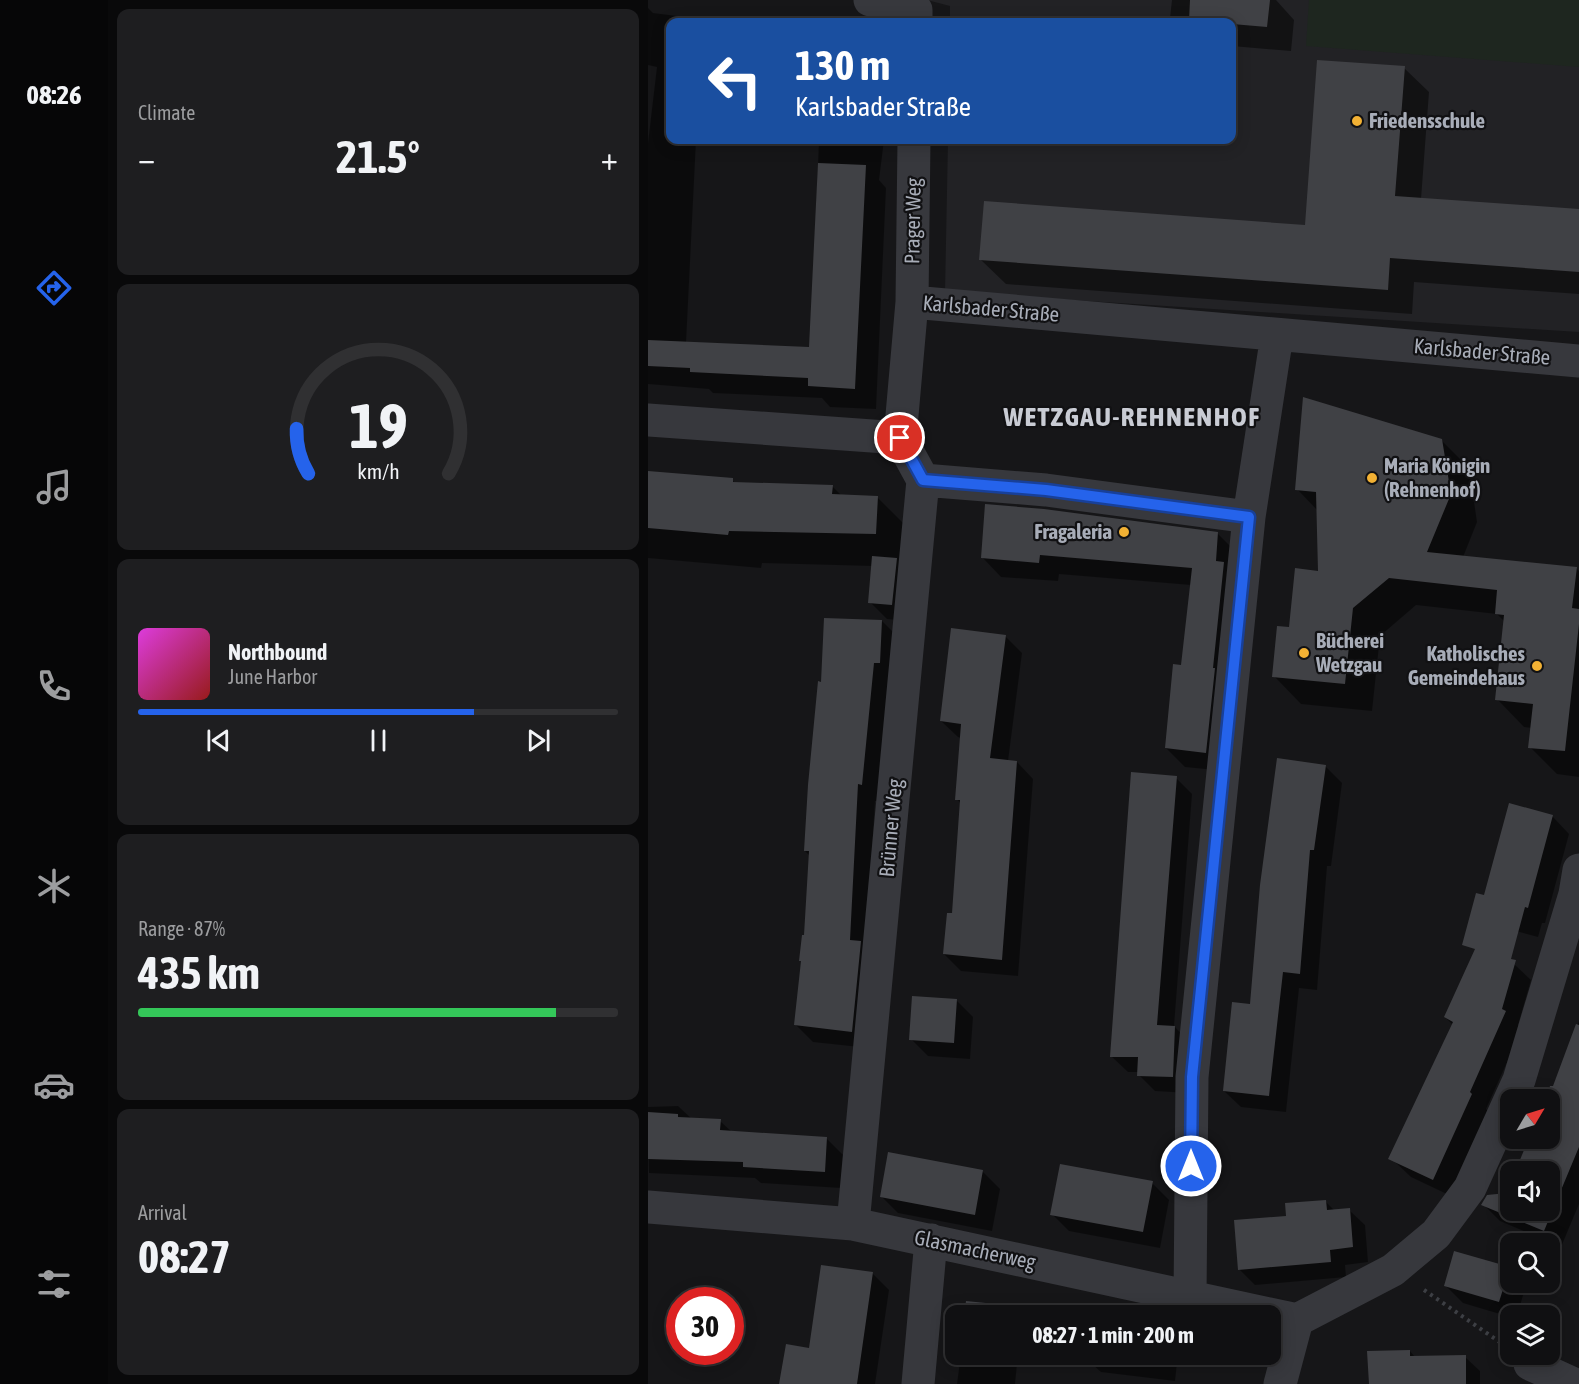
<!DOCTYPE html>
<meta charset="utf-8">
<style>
body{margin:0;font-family:"Asap Condensed",sans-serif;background:#1e1e20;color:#f1f3f6;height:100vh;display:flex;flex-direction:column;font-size:22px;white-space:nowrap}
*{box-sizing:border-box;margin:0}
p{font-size:20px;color:#9c9d9f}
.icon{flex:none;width:33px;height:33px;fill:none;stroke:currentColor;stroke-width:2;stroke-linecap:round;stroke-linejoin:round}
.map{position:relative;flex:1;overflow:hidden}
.drawer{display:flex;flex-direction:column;gap:9px;padding:9px;background:#09090a;width:540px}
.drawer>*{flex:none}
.banner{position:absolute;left:18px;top:18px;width:570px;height:126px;border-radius:12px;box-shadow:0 3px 15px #0003,0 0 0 2px #303032;background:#1a4fa0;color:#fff;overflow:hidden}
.needle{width:39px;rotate:52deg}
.tools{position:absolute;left:852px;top:1089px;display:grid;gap:12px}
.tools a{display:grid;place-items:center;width:60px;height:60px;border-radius:12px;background:#101012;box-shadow:0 3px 15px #0003,0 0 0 2px #303032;font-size:30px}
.speed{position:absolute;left:18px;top:1287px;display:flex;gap:12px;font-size:30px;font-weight:700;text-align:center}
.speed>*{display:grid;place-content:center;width:78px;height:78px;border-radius:50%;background:#101012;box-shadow:0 3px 15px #0003,0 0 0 2px #303032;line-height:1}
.speed .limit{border:9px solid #d22;background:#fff;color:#111}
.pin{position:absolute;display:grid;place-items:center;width:51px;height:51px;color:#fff;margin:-26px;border:3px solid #fff;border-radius:50%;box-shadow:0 2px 6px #0007}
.me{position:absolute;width:66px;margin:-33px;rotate:0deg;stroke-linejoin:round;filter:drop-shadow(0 0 4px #0008)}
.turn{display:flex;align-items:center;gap:21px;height:126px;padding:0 30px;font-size:27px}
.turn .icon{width:78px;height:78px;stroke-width:2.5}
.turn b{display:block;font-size:42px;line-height:51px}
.big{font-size:45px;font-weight:700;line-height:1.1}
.drawer .card{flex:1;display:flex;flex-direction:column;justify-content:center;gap:9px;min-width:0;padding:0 21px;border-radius:12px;background:#1e1e20}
.drawer .dial{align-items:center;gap:0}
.dial svg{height:156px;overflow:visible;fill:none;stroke:#303032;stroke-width:7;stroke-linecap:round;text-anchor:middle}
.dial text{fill:#f1f3f6;stroke:none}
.song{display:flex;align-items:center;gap:18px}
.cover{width:72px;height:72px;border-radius:9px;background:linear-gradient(135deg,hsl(300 70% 55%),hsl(0 70% 35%))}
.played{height:6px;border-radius:3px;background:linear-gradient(90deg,#2563eb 70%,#303032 70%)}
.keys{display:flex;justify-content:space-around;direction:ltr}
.heat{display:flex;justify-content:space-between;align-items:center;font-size:33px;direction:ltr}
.charge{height:9px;border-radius:4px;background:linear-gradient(90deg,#34c759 87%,#303032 0)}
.trip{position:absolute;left:297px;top:1305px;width:336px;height:60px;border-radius:12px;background:#101012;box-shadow:0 3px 15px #0003,0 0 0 2px #303032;font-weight:700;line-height:60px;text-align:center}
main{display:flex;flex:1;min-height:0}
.dock{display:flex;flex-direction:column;width:108px;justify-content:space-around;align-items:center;background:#060607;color:#9c9d9f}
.dock .icon{width:42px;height:42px}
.dock .on{color:#2563eb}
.dock b{font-size:27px;color:#f1f3f6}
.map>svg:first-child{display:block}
.built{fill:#222225}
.pitch{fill:#1e261f}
.shadow{fill:#0007}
.building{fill:#404145}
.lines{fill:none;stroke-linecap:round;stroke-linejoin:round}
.path{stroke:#3d3f44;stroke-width:4;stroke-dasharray:3 4.5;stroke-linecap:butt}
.minor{stroke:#37383d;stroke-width:33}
.route-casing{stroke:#184099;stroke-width:15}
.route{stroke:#2563eb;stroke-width:10}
.poi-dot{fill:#f2b134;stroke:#111113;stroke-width:2}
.labels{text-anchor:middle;stroke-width:4.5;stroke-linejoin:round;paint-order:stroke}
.poi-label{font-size:21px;font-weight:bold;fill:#a8adb8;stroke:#111113;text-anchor:start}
.street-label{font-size:21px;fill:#a8adb8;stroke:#111113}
.district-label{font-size:27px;font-weight:bold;letter-spacing:1.5px;fill:#c9ccd4;stroke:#111113}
</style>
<main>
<nav class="dock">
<b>08:26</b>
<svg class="icon on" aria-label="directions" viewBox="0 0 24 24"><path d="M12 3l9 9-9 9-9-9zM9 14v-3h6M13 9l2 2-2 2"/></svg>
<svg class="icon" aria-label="music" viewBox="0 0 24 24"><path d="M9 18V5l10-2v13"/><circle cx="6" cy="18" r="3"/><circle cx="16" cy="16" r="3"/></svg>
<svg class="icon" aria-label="phone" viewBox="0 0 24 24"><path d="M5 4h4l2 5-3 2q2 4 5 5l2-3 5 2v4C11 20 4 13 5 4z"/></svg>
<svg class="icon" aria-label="climate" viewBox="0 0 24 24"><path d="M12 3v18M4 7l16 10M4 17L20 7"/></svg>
<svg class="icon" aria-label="car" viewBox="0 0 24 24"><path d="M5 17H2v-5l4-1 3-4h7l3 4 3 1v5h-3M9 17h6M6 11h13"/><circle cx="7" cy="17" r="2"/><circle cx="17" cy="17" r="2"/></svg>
<svg class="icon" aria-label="filters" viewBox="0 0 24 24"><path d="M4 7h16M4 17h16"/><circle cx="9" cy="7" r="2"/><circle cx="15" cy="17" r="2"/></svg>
</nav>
<section class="drawer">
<div class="card"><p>Climate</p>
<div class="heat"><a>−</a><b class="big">21.5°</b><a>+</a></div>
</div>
<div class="card dial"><svg viewBox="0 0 100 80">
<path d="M14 69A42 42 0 1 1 86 69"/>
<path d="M14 69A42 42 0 0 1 8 46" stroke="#2563eb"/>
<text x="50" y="56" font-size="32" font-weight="700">19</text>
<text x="50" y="72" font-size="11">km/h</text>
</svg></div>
<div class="card">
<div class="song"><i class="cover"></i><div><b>Northbound</b><p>June Harbor</p></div></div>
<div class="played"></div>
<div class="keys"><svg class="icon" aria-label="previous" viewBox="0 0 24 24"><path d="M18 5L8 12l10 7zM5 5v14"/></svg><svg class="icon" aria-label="pause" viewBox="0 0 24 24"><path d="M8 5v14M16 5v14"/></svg><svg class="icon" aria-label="next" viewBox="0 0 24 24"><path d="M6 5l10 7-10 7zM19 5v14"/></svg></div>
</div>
<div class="card"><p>Range · 87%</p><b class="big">435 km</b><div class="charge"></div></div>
<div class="card"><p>Arrival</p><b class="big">08:27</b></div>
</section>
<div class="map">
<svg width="931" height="1384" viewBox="0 0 931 1384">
<rect width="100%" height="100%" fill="#161618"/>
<!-- built -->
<path class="built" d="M279,0H931V332L297,292L300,140H584V22H302V6Z"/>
<!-- pitch -->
<path class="pitch" d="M661,0H931V67L658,46Z"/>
<!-- shadow -->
<path class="shadow" d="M524,0H628L646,20L643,51L584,46V22H526L522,18Z
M0,8L5,13L61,20L64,22H22V140H48L38,343L163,348L171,140H236L231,180L238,188L228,409L182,407L174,398L65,393L61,389L0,384V143L9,67L0,65Z
M756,68L781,92L773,199L931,211V294L766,282L764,314L358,284L333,260L659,226Z
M793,440L821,468L829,522L815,557L928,568L931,571V777L909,774L882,747L884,728L876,727L849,699L857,622L849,614L768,605L732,636L724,711L653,704L626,676L642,629L672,572L670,511L649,489Z
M0,473L84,480L88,484L184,486L194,496L229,497L262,530L261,621L239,619L222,602L225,566L114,563L113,568L0,558Z
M569,533L588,552L577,771L537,767L518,748L534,666L543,585L411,574L410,581L353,577L334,557Z
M234,621L251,638L230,801H227L218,949L221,1048L165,1042L148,1025L154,962L152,960L157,937L162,856L157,851L175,683Z
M357,636L374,653L360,761L369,762L385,779L370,976L313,971L296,954L306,915L313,804L309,799L313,738L310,737L293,721Z
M677,766L694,783L683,866H679L669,990L651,988L638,1112L593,1107L576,1091Z
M528,778L544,794L526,1026L543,1044L541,1093L507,1091L491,1075V1072H480L463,1056Z
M862,805L905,817L921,834L897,923H894L890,937L850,926Z
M866,964L883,980L870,1025L874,1029L838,1109L840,1111L801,1195L763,1177L746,1161L805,1025L797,1017Z
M308,1000L325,1017L322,1059L280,1056L263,1039Z
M931,1021V1204L913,1247L852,1221L835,1204L860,1195L862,1188V1210H902V1100Z
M30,1106L44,1119L72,1121L84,1132L178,1138L195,1155L193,1188L113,1183L107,1178L1,1173L0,1107Z
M335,1172L352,1189L344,1231L250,1213L233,1196Z
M504,1183L521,1200L512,1248L421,1231L404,1214Z
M677,1201L687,1211L701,1210L717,1225L720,1262L697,1265L698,1277L607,1285L591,1269L640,1217Z
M861,1268L862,1270V1282H875L878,1285L869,1316L862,1317L815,1303L798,1286Z
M224,1273L241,1290L227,1384H133Z
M357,1306L366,1316H318Z
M762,1351L767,1357H817L832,1371V1384H723Z
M313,1354H370L367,1384H309Z
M446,1354H530L527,1381L453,1372L444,1364Z"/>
<!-- building -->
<path class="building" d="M542,0H622L619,27L584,24V22L541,20Z
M669,60L757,66L747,196L931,209V272L742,258L740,290L331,260L336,201L657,225Z
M170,163L218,165L207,389L160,386V378L42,372V368L0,366V340L161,347Z
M655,397L794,439L803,494L779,552L929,567L924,608L931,609V624L917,751L880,748L885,704L847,700L856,615L847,614L849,590L741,578L705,608L697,684L624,677L629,626L641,627L647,568L670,571L668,492L647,490Z
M0,471L85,478V482L185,485L184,494L230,496L228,534L81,531L80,535L0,528Z
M337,504L396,509L570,532L568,561L576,562L565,668H567L558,753L517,748L525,664L533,665L544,568L392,555L391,563L333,558Z
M224,556L249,558L244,605L220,603Z
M176,618L234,620L232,663H226L214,785L210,784L202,940L213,941L204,1032L146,1025L153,961H151L154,935H156L161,851H156L160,785L170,681L173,682Z
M303,628L358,635L342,758L369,761L354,960L295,954L299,913H304L312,800H307L313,724L292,721Z
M629,758L678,765L666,850H662L652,974L635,972L621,1096L575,1091L584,1002L602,1004L612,885Z
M483,772L529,776L509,1025L527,1026L525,1077L489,1076L490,1057H462Z
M861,803L905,815L880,908L877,907L863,959L868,960L854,1009L858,1011L822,1092L824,1094L785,1180L740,1159L805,1022L796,1017L827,949L814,945L828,893L836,895Z
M264,996L309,999L306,1043L261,1040Z
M928,1024L931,1025V1147L896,1231L833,1205L839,1195L859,1193L862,1184V1210H902V1172H867L881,1138H902V1100H897L902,1086H905Z
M0,1112L30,1114V1117L73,1119L72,1130L179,1137L177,1172L95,1167V1162L0,1159Z
M240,1152L335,1170L327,1215L232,1197Z
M412,1164L505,1181L495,1232L402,1215Z
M678,1200L679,1210L702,1208L705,1247L682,1250L683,1262L590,1270L586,1220L638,1216L637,1203Z
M806,1251L862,1267L851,1302L796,1286Z
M173,1265L225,1272L209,1384H131L138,1344L161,1348Z
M318,1301L358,1305L357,1316H316Z
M762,1350V1356L818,1355V1384H721L719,1351Z
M312,1354H352L351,1366L311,1361Z"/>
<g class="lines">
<!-- path -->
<path class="path" d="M776,1290L856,1345"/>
<!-- minor -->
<path class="minor" d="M222,0L268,10V22
M264,302L931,361
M0,420L252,438L264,302L266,140
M275,480L398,490L601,517
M0,1207L205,1224L649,1320
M205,1224L275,480L252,438
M542,1298L544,1077L601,517L629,335
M649,1320L745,1270L788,1234L822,1188L871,1080L927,894L931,870
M882,1364L926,1384
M270,1384L283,1240
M632,1384L649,1320"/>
</g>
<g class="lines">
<defs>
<path id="route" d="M252,438L275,480L398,490L601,517L544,1077L543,1166"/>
</defs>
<!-- route casing -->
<use href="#route" class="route-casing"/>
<!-- route -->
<use href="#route" class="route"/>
</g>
<!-- markers -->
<g class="poi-dot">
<circle cx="709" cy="121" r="6"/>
<circle cx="724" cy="478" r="6"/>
<circle cx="476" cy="532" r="6"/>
<circle cx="656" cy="653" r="6"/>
<circle cx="889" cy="666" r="6"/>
</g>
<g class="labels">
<!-- poi labels -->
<g class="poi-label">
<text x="721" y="128">Friedensschule</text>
<text x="736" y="473">Maria Königin<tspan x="736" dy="24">(Rehnenhof)</tspan></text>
<text x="464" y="539" text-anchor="end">Fragaleria</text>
<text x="668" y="648">Bücherei<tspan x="668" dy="24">Wetzgau</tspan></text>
<text x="877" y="661" text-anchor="end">Katholisches<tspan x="877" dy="24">Gemeindehaus</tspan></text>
</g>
<!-- street labels -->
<g class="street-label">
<text transform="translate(265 221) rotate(-89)" y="7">Prager Weg</text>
<text transform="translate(343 309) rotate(5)" y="7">Karlsbader Straße</text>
<text transform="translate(834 352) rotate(5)" y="7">Karlsbader Straße</text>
<text transform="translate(243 828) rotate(-85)" y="7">Brünner Weg</text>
<text transform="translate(327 1250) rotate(12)" y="7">Glasmacherweg</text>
</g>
<!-- district labels -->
<g class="district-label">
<text x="484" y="426">WETZGAU-REHNENHOF</text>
</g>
</g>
</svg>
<div class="tools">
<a><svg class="needle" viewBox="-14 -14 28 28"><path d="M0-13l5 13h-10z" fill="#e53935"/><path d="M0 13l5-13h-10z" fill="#9c9d9f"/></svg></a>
<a><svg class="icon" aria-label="sound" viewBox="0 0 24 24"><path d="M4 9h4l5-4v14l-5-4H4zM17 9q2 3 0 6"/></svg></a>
<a><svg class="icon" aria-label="search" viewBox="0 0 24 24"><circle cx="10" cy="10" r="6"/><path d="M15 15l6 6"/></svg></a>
<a><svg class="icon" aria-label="layers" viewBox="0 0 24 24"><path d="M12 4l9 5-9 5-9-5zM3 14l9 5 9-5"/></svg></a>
</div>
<div class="speed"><div class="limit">30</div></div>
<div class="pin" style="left:252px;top:438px;background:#d93025"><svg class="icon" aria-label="arrive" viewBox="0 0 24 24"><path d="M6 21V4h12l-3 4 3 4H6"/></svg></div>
<svg class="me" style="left:543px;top:1166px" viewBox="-20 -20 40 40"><circle r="17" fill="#2563eb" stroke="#fff" stroke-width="3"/><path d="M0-11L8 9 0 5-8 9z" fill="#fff"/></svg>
<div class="trip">08:27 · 1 min · 200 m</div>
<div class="banner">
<div class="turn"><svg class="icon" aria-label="left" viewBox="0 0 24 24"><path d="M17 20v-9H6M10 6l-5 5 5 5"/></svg><div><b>130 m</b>Karlsbader Straße</div></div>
</div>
</div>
</main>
